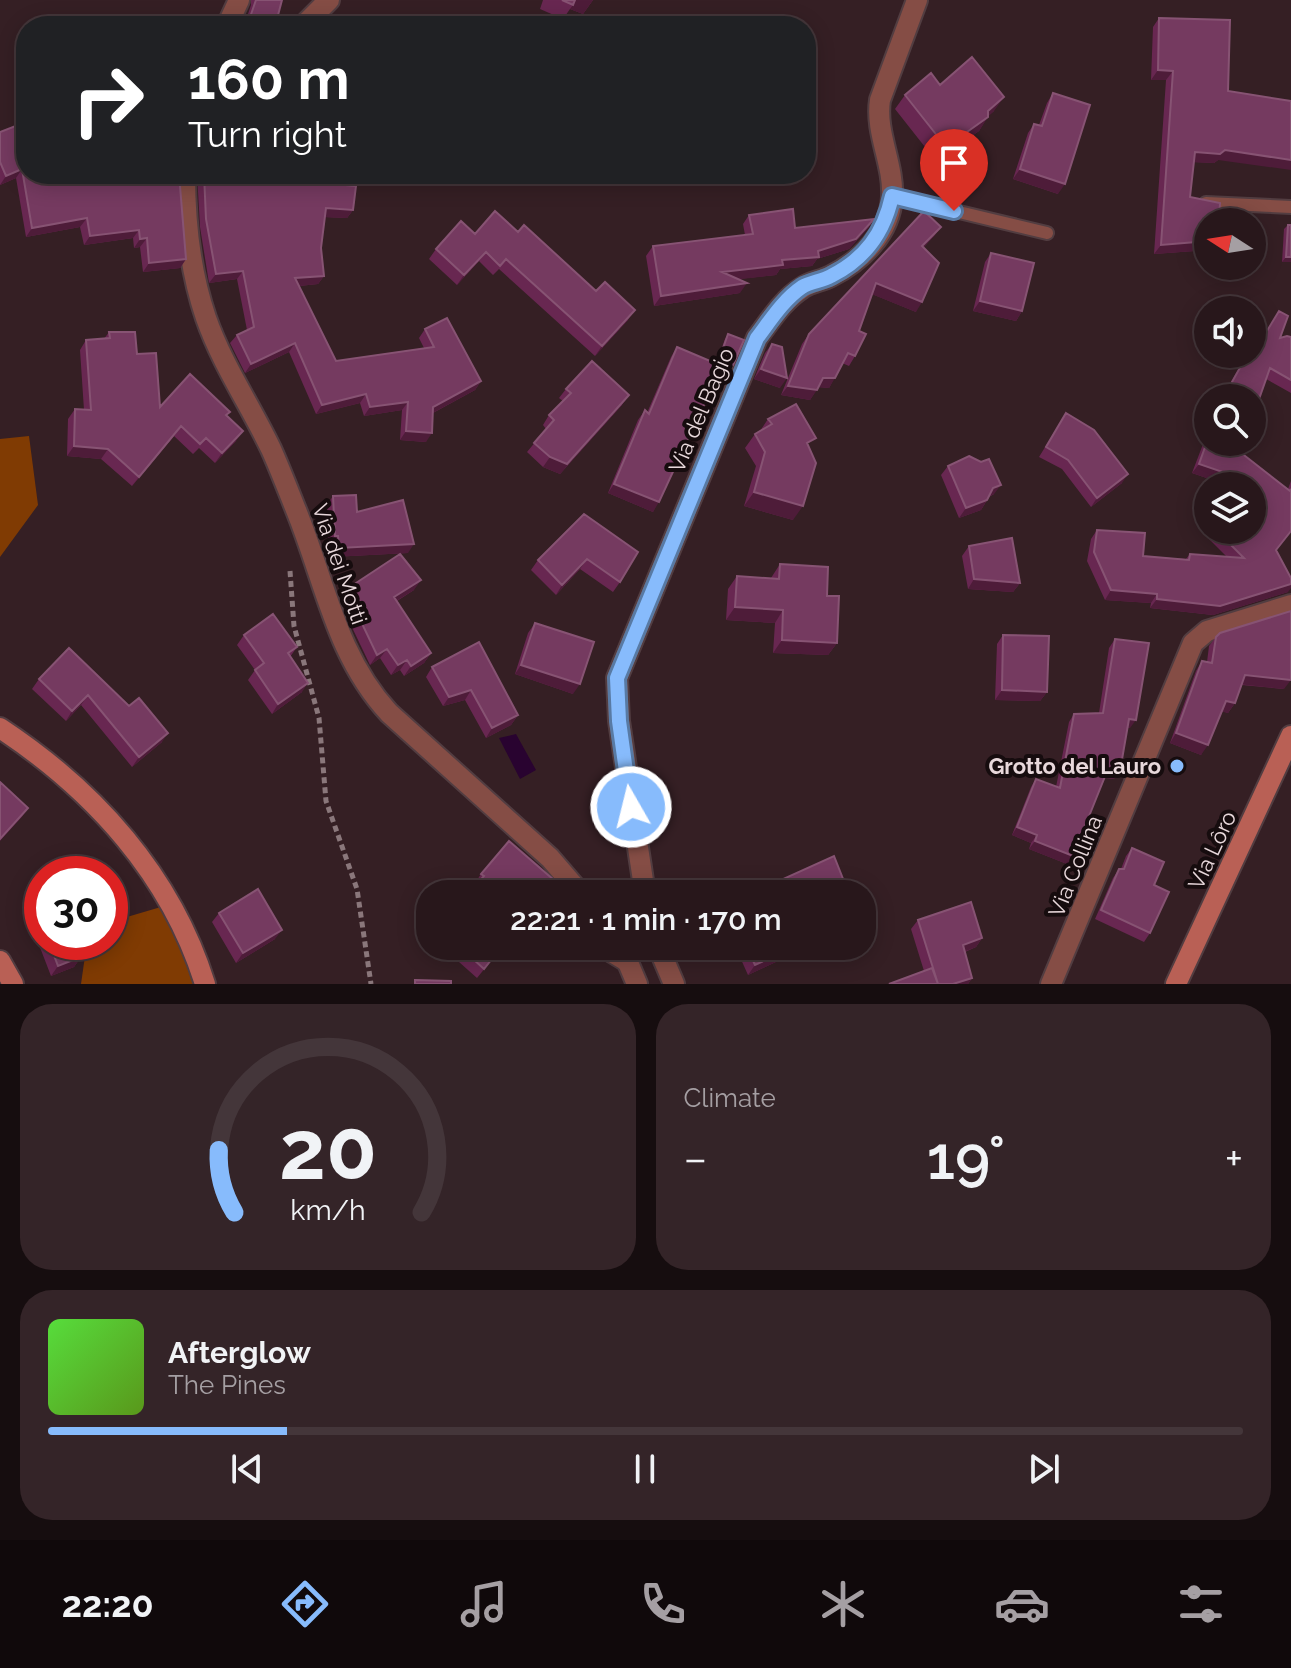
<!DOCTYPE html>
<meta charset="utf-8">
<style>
body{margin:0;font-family:Raleway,sans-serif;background:#342428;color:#f1f3f6;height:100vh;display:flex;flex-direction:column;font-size:30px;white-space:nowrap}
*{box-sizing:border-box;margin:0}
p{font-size:26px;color:#a59fa3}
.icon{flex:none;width:44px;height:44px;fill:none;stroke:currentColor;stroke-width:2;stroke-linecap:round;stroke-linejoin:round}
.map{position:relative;height:984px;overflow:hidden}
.sheet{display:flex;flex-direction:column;gap:20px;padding:20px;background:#160d0f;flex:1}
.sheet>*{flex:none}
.guide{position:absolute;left:16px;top:16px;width:800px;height:168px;border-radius:32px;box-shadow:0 4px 20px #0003,0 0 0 2px #44363a;background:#202124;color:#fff;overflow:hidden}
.needle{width:52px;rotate:282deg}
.controls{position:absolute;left:1194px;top:208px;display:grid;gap:16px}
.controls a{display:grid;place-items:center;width:72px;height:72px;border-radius:50%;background:#28171b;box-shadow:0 4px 20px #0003,0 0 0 2px #44363a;font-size:40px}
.speed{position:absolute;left:24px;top:856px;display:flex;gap:16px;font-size:40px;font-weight:700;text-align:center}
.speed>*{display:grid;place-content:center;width:104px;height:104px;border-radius:50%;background:#28171b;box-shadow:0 4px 20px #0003,0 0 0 2px #44363a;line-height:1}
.speed .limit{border:12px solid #d22;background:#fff;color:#111}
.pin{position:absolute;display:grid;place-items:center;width:68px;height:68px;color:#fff;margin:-82px -34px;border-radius:50% 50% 50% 0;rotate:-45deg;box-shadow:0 0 8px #0007}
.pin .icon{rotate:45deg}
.me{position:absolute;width:88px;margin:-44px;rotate:352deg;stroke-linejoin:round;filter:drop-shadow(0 0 6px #0008)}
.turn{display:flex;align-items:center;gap:28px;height:168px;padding:0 40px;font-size:36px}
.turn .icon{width:104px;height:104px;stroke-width:2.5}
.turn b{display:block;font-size:56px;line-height:68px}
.big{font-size:60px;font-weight:600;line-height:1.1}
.sheet .card{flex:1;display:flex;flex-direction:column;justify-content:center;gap:12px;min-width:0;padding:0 28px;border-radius:32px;background:#342428}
.sheet .dial{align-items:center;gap:0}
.dial svg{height:208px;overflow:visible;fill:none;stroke:#44363a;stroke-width:7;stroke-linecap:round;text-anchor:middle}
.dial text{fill:#f1f3f6;stroke:none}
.song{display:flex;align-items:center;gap:24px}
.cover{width:96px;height:96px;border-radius:12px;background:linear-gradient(135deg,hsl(110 70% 55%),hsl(90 70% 35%))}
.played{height:8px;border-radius:4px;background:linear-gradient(90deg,#87bbfc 20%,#44363a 20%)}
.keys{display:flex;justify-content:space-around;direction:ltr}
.heat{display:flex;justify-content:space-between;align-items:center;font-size:44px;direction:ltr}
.sheet .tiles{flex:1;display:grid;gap:20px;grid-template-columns:1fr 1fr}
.card:last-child{grid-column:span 2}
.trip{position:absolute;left:416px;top:880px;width:460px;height:80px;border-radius:32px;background:#28171b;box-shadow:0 4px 20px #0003,0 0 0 2px #44363a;font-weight:600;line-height:80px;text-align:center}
.dock{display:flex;height:128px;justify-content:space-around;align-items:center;background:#10090b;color:#a59fa3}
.dock .icon{width:56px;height:56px}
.dock .selected{color:#87bbfc}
.dock b{font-size:36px;color:#f1f3f6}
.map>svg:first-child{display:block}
.forest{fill:#803b03}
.water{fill:#290330}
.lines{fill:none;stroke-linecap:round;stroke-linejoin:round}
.lane-casing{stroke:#523d41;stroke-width:16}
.street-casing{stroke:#523d41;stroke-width:24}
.secondary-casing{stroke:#523d41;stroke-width:24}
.path{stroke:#8a777b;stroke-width:5;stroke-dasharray:6 4;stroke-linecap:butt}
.lane{stroke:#854d45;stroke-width:12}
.street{stroke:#854d45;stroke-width:20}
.secondary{stroke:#b96055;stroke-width:20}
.wall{fill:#682751}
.shaded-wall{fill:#4e1c39}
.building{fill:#753a60;stroke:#875373;stroke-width:2}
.route-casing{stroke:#587aa4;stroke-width:20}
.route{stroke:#87bbfc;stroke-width:14}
.poi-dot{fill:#87bbfc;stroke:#160c0e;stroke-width:3}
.labels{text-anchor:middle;stroke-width:8;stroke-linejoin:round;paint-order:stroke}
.street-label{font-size:22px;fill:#e8d8db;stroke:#160c0e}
.poi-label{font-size:22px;font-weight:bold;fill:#e8d8db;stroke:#160c0e;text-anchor:end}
</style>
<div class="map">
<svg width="1291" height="984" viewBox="0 0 1291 984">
<rect width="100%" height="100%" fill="#351f24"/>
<!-- forest -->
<path class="forest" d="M29,436L38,505L0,557V439Z
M171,904L205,984H81L87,942H110V922Z"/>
<!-- water -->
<path class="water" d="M516,734L536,770L520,779L499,738Z"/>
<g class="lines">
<defs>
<path id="lane" d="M892,196L1047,233
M1206,203L1291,207
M594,946L629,967"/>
<path id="street" d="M227,26L239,0
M303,26L329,0
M185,174C185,223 190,271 206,318C222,364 250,405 271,449C280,469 288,490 296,510C325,581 336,656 389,713L550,858L581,894
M645,894L619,721L617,678L757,338C770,321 783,300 802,288C810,282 822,281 831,276C861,261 890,233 892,197C894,164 875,133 880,100L917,0
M621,946L637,984
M658,946L674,984
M1051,984L1193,643L1207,631L1291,605"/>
<path id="secondary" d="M0,728C94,790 171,875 205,984
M0,961L13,984
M1176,984L1291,736"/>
</defs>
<!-- lane casing -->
<use href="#lane" class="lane-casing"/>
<!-- street casing -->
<use href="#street" class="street-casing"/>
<!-- secondary casing -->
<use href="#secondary" class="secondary-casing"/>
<!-- path -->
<path class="path" d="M290,571L294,626L319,718L326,801L357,889L371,984"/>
<!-- lane -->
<use href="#lane" class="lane"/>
<!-- street -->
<use href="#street" class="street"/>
<!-- secondary -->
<use href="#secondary" class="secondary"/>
</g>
<!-- wall -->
<path class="wall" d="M251,0H282L272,26H244L251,5Z
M543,0H593L583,14L570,9L563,19L540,9Z
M659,16L704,26H652Z
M1159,18L1218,160L1214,163L1194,162L1190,197L1208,222V250L1154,254L1166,80H1151L1153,27Z
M940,85L994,111L988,116L979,131L936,161L895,109L905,95Z
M1053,93L1058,194L1013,179L1028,133L1034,124L1039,125L1047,103Z
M0,132L179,174L186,259L180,268L143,272L140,247L134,248L133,238L84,245L80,227L26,237L16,178L0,185Z
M197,174H336L335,184L353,210L347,218L325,217L321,248L324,276L318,284L299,286L336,361L424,348L419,338L425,329L481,381L475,390L433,413L426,442L400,440L402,410L364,416L360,403L316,414L289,352L245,373L230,343L237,335L247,330L237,279L209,283L200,227Z
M749,215L795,228L874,219L868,228L849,249L817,259L812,266L780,269L776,275L738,279L740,293L654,306L646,256L653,246L745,235L743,224Z
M1288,225L1291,262H1282L1284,229Z
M941,227L934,236L924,247L916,312L872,294L859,331L855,356L849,366L842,363L829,388L818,387L810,400L781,395L802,344L809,334Z
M518,232L628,320L595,356L499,269L493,275L479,261L457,285L429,259L436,249L475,234Z
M991,253L1022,311L1016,321L973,311L985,262Z
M1279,311L1280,338L1291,337V393L1266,379L1252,398H1222L1240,366L1246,357L1249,359Z
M109,332L137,354L160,407L227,416L236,441L215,463L199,448L193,454L174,436L132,486L101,459L67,456L68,419L75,409L84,410L80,350L86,340L104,339Z
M728,334L733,365L730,370L721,367L653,512L608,493L638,420L645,410L647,413L671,357L677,347L716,364L725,339Z
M772,344L780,388L754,379L765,353Z
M566,389L622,405L560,474L543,467L527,452L546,429L543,425L549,415L563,401L559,398Z
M1066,413L1122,483L1091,507L1062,469L1039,457Z
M768,419L809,447L793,520L744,506L756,466L745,448L755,434L760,431Z
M1208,431V442L1240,452L1288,489L1291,481V531L1276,551L1288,592L1213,615L1150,608L1151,603L1105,600L1087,561L1091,539L1097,530L1143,556L1186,559L1190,554L1227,557L1207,537L1212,530H1252V486H1230L1192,473Z
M948,466L994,494L989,497L981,510L959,518L941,475Z
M333,496L357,512L408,553L332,557V545H328L327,505Z
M584,514L620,582L613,592L580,569L556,595L531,570L538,560Z
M969,546L1020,583L1013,592L968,589L962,556Z
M780,564L827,596L837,643L828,655L773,653L775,623L726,620L728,589L737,576L771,578Z
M350,587L414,590L397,601L431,653L424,663L404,676L400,670L391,675L380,658L370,665L348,619L353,612L344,596Z
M535,623L573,694L515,674L528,633Z
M244,635L297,647L290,657L302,692L272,714L248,680L255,670L237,645Z
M1003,635L1047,692L1040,701L995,700L997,644Z
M1216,637L1284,689L1242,685L1235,703L1228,713L1222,711L1201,755L1170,743L1196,671L1202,661L1207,662L1209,646Z
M1115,639L1130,728H1128L1114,779L1105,778L1067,864L1029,849L1031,843L1012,835L1031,787L1036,779L1056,787L1069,722L1074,714L1099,713L1109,648Z
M69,648L162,742L132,767L81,705L66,721L32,689L39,679Z
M432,667L518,715L511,725L486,738L465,700L443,706L426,677Z
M1132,848L1154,885L1150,933L1144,942L1095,919L1113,878L1119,869H1121L1126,856Z
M481,874L555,881L546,894H468L476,885L475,883Z
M219,913L275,939L236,963L212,922Z
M918,920L982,938L976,947L965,952L972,978L968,984H889L924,971L911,929Z
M42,928V942H75L81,957L74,967L51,976L36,937Z
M441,946H503L477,978Z
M735,946H810L748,975Z
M816,946H848L821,957Z"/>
<!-- shaded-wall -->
<path class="shaded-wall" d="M573,0H593L583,14L570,9L573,5Z
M270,17L277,19L272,26L264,25Z
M1158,70L1173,71L1166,80H1151Z
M1004,97L994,111L982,122L988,117L979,131L936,161L946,147Z
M1225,150L1291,160V170L1218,160L1214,163L1188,162L1195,152Z
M22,169L16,178L0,185L6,176Z
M1020,169L1065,184L1058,194L1013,179Z
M326,208L353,210L347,218L320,217Z
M87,218L80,227L26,237L32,228Z
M874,219L868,228L849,249L817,259L812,266L780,269L776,275L715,282L722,272L818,251Z
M941,227L934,236L916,255L922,246Z
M139,230L133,238L84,245L90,236Z
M147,238L140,247L134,248L140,239Z
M1208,241V250L1154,254L1161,245Z
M486,252L479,261L457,285L464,275Z
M1286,257H1291V262H1282Z
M186,259L180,268L143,272L149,263Z
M243,271L237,279L209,283L216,274Z
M324,276L318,284L289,287L295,278Z
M747,283L740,293L654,306L661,296Z
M876,283L922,302L916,312L869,293Z
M980,301L1022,311L1016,321L973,311Z
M635,310L628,320L595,356L602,346Z
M295,343L289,352L245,373L251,364Z
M719,360L733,365L730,370L715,365Z
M761,369L787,378L780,388L754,379Z
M823,378H835L829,388L817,387Z
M481,381L475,390L427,416L433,407Z
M788,386L817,390L810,400L781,395Z
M366,394L360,403L316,414L322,405Z
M629,395L622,405L560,474L543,467L550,457Z
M408,402L402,410L364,416L370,407Z
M181,426L174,436L132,486L139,477Z
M243,431L236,441L215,463L222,453Z
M406,431L432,433L426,442L400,440Z
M74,446L108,449L101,459L67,456Z
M1199,464L1252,482L1250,486H1230L1192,473Z
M1128,474L1122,483L1091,507L1097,498Z
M614,484L659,502L653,512L608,493Z
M1001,485L994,494L986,498L993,488Z
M754,492L803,506L793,520L744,506Z
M987,500L981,510L959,518L966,508Z
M335,536H338L332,545H328Z
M414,544L408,553L332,557L339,548Z
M587,559L580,569L556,595L562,585Z
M974,579L1020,583L1013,592L968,589Z
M421,580L414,590L388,606L394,597Z
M1291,584V588L1288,592L1213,615L1150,608L1157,599Z
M1111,590L1157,594L1151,603L1105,600Z
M735,607L783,610L775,623L726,620Z
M782,640L837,643L828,655L773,653Z
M387,649L380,658L370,665L377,655Z
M431,653L424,663L404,676L411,666Z
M407,660L400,670L391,675L398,665Z
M521,665L580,684L573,694L515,674Z
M1245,675L1291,680L1284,689L1238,684Z
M308,683L302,692L272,714L278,704Z
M471,690L465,700L443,706L449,697Z
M1002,690L1047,692L1040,701L995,700Z
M88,695L81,705L66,721L72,711Z
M1226,701L1235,703L1228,713L1219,711Z
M518,715L511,725L486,738L492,728Z
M1129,719L1136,720L1130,728L1124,727Z
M168,733L162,742L132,767L139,757Z
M1176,733L1208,745L1201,755L1170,743Z
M1108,769L1120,771L1114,779L1102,777Z
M28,808L22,817L0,841V839Z
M1017,827L1037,835L1031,843L1012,835Z
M1035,841L1073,856L1067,864L1029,849Z
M282,930L275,939L236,963L243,953Z
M982,938L976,947L956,955L963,945Z
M796,946H810L748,975L755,965Z
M831,946H848L821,957L827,947Z
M81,957L74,967L51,976L58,966Z
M972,978L968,984H953Z"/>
<!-- building -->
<path class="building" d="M256,0H282L277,19L270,17L264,26H247Z
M562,0H575L573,5Z
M659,16L704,19V26H659Z
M1159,18L1230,20L1228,91L1291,101V160L1225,150L1220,154L1195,152L1190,197L1220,203L1219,222H1208V241L1161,245L1173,71L1158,70Z
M972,57L1004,97L988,111V117L946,147L905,95L931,73L940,85Z
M1053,93L1090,105L1065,184L1020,169L1034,124L1042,126Z
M26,122V174H179L186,259L149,263L147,238L140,239L139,230L90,236L87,218L32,228L22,169L6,176L0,162V132Z
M204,174H336L335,184L356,186L353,210L326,208L321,248L324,276L295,278L336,361L434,347L425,329L447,318L481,381L433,407L432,433L406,431L408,402L370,407L366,394L322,405L295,343L251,364L237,335L254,327L243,271L216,274L206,219Z
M793,209L795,228L874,219L856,239L818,251L819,257L782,260L783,265L722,272L747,283L661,296L653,246L753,234L749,215Z
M495,211L518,232L524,225L596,291L605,282L635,310L602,346L506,259L500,266L486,252L464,275L436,249L461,221L475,234Z
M924,211L941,227L922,246L939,263L922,302L876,283L859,331L866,334L855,356L848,353L835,378H823L817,390L788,386L809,334Z
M1288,225H1291V257H1286Z
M991,253L1034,263L1022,311L980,301Z
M1279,311L1288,316L1280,338L1287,336L1291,337V380L1270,368L1252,419V398H1223L1246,357L1250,359Z
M109,332H135L137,354L156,353L160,407L190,374L230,412L226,415L243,431L222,453L206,438L200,444L181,426L139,477L108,449L74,446L75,409L91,410L86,340L110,338Z
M728,334L744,340L733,365L719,360Z
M772,344L782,347L787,378L761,369Z
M677,347L722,366L659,502L614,484L645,410L649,414Z
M592,361L629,395L567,464L550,457L534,443L554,420L549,415L571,393L566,389Z
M796,404L816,438L807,443L816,463L803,506L754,492L765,452L755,434L772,424L768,419Z
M1066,413L1094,430L1128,474L1097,498L1068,460L1046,447Z
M1208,439V442H1244L1240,452L1290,491L1291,489V531L1276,550L1291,578V584L1220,606L1157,599V594L1111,590L1094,552L1097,530L1145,533L1143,556L1189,560L1190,554L1244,558L1216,530H1252V486H1249L1252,482L1199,464Z
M969,456L981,462L989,459L1001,485L993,488L987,500L966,508L948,466Z
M356,495L357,512L403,500L414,544L339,548L338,536H335L333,496Z
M584,514L638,552L620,582L587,559L562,585L538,560Z
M1012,538L1020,583L974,579L969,546Z
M400,554L421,580L394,597L431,653L411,666L407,660L398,665L387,649L377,655L355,609L362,605L350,587Z
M780,564L828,567L827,596H839L837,643L782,640L783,610L735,607L737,576L779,579Z
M1291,611V680L1245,675L1235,703L1226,701L1208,745L1176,733L1202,661L1212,663L1216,637L1220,633Z
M273,614L297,647L288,653L308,683L278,704L255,670L264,663L244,635Z
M535,623L594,642L580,684L521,665Z
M1003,635L1049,636L1047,692L1002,690Z
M1115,639L1149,643L1136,720L1129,719L1120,771L1108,769L1073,856L1035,841L1037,835L1017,827L1036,779L1060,788L1074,714L1103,713Z
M479,642L518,715L492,728L471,690L449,697L432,667Z
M69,648L129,706L139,698L168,733L139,757L88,695L72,711L39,679Z
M0,782L28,808L0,839Z
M509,841L555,881L545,894H468L484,876L481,874Z
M1132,848L1164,862L1154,885L1169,892L1150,933L1101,910L1119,869H1124Z
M834,856L849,894H750Z
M258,889L282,930L243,953L219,913Z
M971,902L982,938L963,945L972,978L953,984H938L918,920Z
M49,942H75L81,957L58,966Z
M459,946H502L484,969Z
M746,946H796L755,965Z
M932,968L938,984H889Z
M415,980L451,981V984H415Z"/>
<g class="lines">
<defs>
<path id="route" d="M631,807L619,721L617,678L757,338C770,321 783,300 802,287C810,282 822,281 831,276C865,259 884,233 892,196L954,211"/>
</defs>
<!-- route casing -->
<use href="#route" class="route-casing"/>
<!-- route -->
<use href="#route" class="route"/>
</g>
<!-- markers -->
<circle class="poi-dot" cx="1177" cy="766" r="8"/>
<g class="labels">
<!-- street labels -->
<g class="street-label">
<text transform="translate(701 410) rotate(-67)" y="8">Via del Bagio</text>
<text transform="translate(340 564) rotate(71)" y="8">Via dei Motti</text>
<text transform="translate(1212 850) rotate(-65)" y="8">Via Lôro</text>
<text transform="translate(1075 866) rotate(-68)" y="8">Via Collina</text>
</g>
<!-- poi labels -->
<g class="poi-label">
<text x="1161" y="774">Grotto del Lauro</text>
</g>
</g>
</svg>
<div class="controls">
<a><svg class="needle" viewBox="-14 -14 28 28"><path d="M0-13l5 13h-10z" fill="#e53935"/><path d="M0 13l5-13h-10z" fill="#a59fa3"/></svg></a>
<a><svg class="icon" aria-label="sound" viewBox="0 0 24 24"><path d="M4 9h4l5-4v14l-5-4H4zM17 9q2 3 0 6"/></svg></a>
<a><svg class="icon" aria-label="search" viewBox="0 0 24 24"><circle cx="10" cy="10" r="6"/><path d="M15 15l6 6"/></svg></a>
<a><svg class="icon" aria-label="layers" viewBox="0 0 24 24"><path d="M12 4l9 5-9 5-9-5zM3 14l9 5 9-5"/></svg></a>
</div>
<div class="speed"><div class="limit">30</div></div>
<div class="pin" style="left:954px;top:211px;background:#d93025"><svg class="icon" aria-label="arrive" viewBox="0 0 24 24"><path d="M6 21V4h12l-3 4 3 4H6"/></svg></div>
<svg class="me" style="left:631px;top:807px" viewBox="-20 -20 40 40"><circle r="17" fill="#87bbfc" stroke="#fff" stroke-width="3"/><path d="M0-11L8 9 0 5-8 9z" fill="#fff"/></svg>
<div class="trip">22:21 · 1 min · 170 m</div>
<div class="guide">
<div class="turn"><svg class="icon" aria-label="right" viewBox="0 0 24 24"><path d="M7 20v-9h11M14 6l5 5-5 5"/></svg><div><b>160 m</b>Turn right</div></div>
</div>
</div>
<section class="sheet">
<div class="tiles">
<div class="card dial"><svg viewBox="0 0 100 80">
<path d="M14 69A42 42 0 1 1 86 69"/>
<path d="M14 69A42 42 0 0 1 8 45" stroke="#87bbfc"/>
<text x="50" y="56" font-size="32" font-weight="700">20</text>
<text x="50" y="72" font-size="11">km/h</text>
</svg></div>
<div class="card"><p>Climate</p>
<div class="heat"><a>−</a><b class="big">19°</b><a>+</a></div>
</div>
<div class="card">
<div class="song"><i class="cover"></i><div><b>Afterglow</b><p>The Pines</p></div></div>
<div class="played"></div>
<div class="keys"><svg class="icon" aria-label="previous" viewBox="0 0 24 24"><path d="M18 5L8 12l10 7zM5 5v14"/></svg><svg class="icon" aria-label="pause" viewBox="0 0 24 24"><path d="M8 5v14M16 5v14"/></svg><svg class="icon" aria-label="next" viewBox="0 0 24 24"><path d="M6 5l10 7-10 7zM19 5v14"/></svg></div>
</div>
</div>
</section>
<nav class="dock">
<b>22:20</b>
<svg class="icon selected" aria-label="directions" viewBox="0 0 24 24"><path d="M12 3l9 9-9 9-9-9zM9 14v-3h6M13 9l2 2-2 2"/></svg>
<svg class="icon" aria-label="music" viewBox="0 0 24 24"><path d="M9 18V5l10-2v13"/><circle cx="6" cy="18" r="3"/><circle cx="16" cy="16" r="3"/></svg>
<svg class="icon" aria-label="phone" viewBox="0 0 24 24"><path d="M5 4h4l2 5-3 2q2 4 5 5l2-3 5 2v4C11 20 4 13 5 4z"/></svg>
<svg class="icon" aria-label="climate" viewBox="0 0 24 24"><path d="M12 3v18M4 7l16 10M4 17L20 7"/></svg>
<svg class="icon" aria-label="car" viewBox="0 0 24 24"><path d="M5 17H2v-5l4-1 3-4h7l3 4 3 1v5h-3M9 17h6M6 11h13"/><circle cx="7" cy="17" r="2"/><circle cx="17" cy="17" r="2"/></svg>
<svg class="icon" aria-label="filters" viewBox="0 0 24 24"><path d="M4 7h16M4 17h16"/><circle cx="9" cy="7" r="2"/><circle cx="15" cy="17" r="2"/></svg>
</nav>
